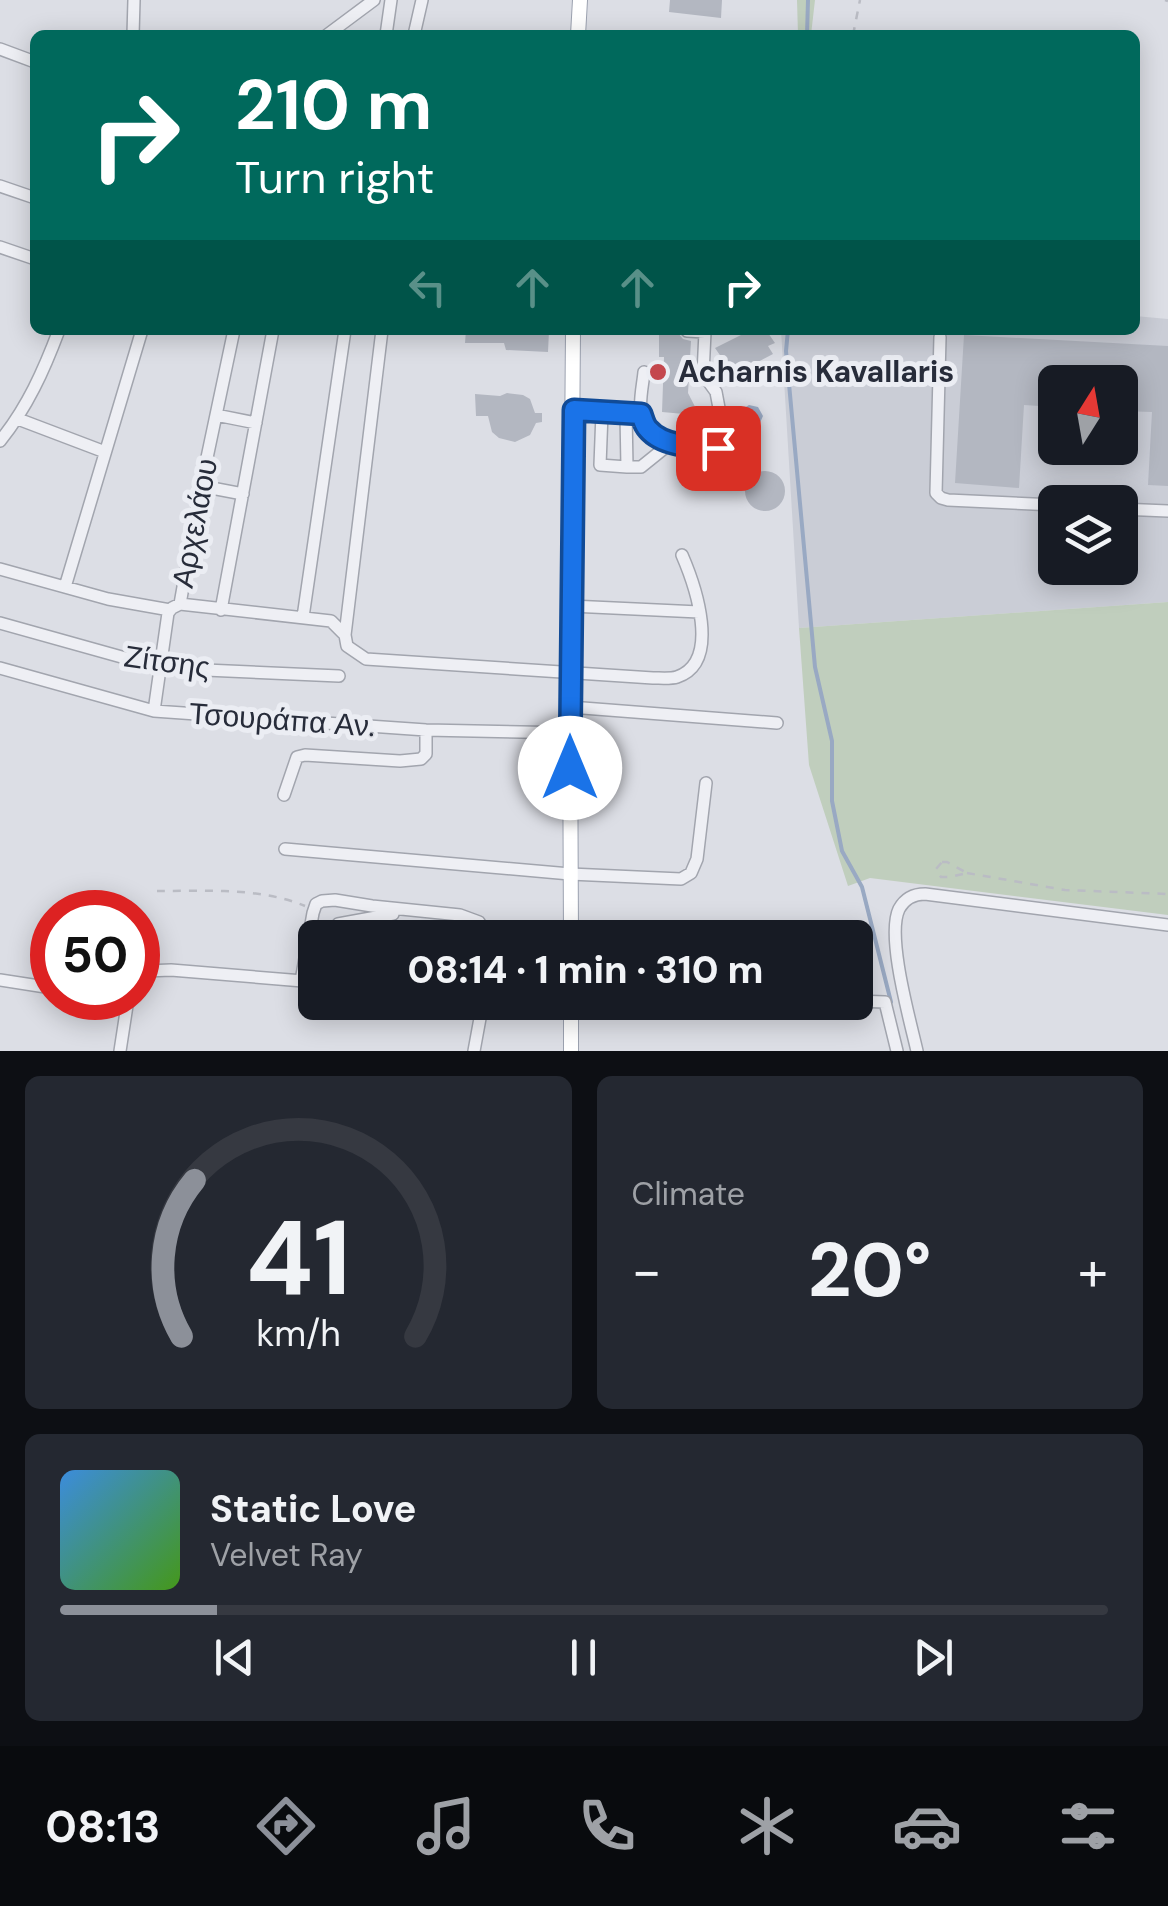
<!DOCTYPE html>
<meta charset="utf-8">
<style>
body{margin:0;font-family:"DM Sans",sans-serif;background:#242831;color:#f1f3f6;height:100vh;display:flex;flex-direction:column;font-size:38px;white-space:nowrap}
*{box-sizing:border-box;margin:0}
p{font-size:32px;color:#9ea1a6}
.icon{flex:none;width:55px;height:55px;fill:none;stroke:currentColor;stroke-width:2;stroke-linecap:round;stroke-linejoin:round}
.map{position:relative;height:1051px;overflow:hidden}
.side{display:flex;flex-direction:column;gap:25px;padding:25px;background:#0d0f14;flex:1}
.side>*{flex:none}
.guide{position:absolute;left:30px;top:30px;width:1110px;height:305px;border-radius:15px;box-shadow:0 5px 25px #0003;background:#00695c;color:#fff;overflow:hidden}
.needle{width:65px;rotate:11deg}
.buttons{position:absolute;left:1038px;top:365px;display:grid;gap:20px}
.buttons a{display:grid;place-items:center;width:100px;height:100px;border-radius:15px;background:#171b24;box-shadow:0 5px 25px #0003;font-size:50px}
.speed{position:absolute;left:30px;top:890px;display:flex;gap:20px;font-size:50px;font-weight:700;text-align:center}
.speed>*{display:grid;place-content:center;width:130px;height:130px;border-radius:50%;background:#171b24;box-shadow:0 5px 25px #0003;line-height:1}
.speed .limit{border:15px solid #d22;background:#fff;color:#111}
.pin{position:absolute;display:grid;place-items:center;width:85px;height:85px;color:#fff;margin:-42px;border-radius:20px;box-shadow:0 5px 15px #0006}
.me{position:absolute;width:110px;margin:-55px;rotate:0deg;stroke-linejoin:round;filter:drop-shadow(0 0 8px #0008)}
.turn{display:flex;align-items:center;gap:35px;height:210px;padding:0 40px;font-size:45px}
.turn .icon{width:130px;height:130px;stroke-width:2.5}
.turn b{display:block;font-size:70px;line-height:85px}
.lanes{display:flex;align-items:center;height:95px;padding:0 40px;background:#0003;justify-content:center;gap:50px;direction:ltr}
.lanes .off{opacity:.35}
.big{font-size:75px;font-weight:800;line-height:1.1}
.side .widget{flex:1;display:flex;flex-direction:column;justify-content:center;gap:15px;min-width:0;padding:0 35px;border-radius:15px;background:#242831}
.side .dial{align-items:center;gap:0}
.dial svg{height:260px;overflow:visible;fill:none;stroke:#363941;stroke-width:7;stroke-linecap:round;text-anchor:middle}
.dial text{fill:#f1f3f6;stroke:none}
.song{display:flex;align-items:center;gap:30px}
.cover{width:120px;height:120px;border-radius:15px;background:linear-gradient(135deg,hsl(210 70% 55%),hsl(100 70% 35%))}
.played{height:10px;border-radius:5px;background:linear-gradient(90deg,#8c9099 15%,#363941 15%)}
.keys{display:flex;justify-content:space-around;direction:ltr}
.heat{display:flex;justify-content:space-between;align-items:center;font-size:55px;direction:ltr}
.side .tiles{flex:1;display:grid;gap:25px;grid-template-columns:1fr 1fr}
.widget:last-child{grid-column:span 2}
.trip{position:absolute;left:298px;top:920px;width:575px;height:100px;border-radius:15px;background:#171b24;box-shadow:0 5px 25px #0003;font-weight:800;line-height:100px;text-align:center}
.tab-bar{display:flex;height:160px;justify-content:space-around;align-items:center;background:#090b0e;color:#9ea1a6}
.tab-bar .icon{width:70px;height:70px}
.tab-bar .active{color:#8c9099}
.tab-bar b{font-size:45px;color:#f1f3f6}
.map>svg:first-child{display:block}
.built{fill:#cacdd6;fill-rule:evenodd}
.green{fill:#c0cebd}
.water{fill:#99a9c3}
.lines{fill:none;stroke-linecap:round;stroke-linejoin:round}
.stream{stroke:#99a9c3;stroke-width:4}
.building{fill:#b3b7c1}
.minor-casing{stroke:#a2a5ae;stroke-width:14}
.major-casing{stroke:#9ca2b0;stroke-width:16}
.path{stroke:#babcc4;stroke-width:2.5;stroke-dasharray:8 8;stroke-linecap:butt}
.minor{stroke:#eeeff4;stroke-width:11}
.major{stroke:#fff;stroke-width:14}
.route-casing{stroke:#114b97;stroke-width:25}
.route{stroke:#1a73e8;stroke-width:18}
.poi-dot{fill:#c4474d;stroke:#ebedf3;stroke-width:4}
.labels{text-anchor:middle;stroke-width:10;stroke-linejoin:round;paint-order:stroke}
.poi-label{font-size:30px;font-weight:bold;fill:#272c3a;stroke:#ebedf3;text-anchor:start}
.street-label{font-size:30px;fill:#272c3a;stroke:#ebedf3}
</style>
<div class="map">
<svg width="1168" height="1051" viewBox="0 0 1168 1051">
<rect width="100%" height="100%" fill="#dcdee5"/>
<!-- built -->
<path class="built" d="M1135,316L1168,319V602L799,628L781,330H1135ZM1055,382H1120V448H1055ZM1055,502H1120V568H1055Z"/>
<!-- green -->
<path class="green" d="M797,0H815L811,35H798Z
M1168,602V915L870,878L848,886L809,765L799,628Z"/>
<!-- water -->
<path class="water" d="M749,405L758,407L763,416L758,427V437L751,440L746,438L743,433C746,425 743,417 744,408Z"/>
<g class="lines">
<!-- stream -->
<path class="stream" d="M807,35L808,0
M788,330L786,351L815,667L832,741V801L842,851L862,887L891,1002"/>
</g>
<!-- building -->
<path class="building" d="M670,0H722L721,18L669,12Z
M466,330L549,331L548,352L506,350L504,343H465Z
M751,330H766L775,343L768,346L773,354L720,382L713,371V368L724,361L715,348Z
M659,332L678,333L683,339L691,341L688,393L711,438L695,437L684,414L662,412L664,357H659Z
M964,335L1168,346V486L1148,485L1152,412L1120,411V382H1055V407L1024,405L1019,488L955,483Z
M507,393L523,395L530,399L535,413H542V422L536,423L530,435L515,442L499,438L492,432L488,416H476L475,394L500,396Z
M745 491a20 20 0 1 1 40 0a20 20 0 1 1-40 0Z"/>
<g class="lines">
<defs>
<path id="minor" d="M133,35L134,0
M327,35L374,0
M386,35L391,0
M414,35L422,0
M0,49L35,62
M0,186L35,198
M0,247L35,259
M940,337L936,493L941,498L948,500L1055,505
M644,372C643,384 639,400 641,413C646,446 692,446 718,448L721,441L719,408L716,392L703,374L705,332L687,331
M574,410L626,414L627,467H641L672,442
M602,413L600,465L627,467
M216,415L256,423
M18,419L105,452
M0,441C27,408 44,370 59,330
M201,486L243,494
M1120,509L1168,511
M0,569L108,599L170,610
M65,587L142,330
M180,604L331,621L345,635L347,646L366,659L653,678C660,678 671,679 677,677C722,662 695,585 682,555
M571,606L699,612
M221,610L273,330
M303,617L345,330
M0,623L161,668L339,676
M345,635L382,330
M0,668L154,711L426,730L571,733
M570,707L777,723
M154,711L168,613L172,608L180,604L201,486L234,330
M284,795L297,757L305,755L400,761L421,759L426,754V730
M285,849L570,874L681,879L691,873L697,859L706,783
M487,935L514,938
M332,938L333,931L338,924L393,914
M0,980L52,988
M138,980L146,971L171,970L315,982
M301,981L313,913L316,904L322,901L335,900L372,906L460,915L479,922L487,938
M855,1001L885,1002L897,1051
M120,1051L128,999
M474,1051L483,1002
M917,1051C910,1020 886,936 899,909C905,898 914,894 925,894L1168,925"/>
<path id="major" d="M578,35L580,0
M571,938L570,707L573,330
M571,1002V1051"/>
</defs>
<!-- minor casing -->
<use href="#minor" class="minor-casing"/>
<!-- major casing -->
<use href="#major" class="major-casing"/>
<!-- path -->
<path class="path" d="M1165,0L1168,1
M853,35L860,0
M942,862H947L967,873L950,877H941L936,869Z
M967,873L1065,890L1168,894
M157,891C205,891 259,887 305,906"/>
<!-- minor -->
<use href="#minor" class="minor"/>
<!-- major -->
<use href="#major" class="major"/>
</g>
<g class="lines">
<defs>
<path id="route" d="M570,768L574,410L641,414C643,419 644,425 648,429C663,447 696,447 718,448"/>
</defs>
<!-- route casing -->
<use href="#route" class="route-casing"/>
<!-- route -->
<use href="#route" class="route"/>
</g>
<!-- markers -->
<circle class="poi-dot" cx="658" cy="372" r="10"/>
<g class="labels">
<!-- poi labels -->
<g class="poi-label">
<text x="678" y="382">Acharnis Kavallaris</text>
</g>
<!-- street labels -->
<g class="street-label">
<text transform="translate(195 523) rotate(-79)" y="10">Αρχελάου</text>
<text transform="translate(167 662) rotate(8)" y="10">Ζίτσης</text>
<text transform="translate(282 720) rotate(4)" y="10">Τσουράπα Αν.</text>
</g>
</g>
</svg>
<div class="buttons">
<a><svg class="needle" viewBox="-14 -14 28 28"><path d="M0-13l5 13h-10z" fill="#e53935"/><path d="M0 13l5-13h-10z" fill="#9ea1a6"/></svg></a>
<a><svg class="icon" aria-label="layers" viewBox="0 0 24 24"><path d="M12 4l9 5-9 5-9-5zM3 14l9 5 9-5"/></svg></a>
</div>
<div class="speed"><div class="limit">50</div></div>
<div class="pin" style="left:718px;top:448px;background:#d93025"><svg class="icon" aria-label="arrive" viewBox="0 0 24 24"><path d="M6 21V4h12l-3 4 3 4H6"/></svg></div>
<svg class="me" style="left:570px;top:768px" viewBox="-20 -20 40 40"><circle r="19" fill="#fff"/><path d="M0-13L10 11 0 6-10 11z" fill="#1a73e8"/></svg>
<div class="trip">08:14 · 1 min · 310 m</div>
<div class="guide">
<div class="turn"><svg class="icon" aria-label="right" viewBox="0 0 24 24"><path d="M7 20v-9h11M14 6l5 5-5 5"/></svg><div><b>210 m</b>Turn right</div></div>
<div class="lanes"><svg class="icon off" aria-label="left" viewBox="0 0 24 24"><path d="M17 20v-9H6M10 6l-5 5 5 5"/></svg><svg class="icon off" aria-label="ahead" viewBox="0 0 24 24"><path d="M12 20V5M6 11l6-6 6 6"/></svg><svg class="icon off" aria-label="ahead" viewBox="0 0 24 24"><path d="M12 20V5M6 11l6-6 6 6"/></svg><svg class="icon" aria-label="right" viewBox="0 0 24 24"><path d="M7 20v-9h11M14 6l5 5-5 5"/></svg></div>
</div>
</div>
<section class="side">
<div class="tiles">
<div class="widget dial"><svg viewBox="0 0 100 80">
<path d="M14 69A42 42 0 1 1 86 69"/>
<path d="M14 69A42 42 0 0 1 18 21" stroke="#8c9099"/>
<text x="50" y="56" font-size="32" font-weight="700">41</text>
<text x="50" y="72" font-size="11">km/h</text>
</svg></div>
<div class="widget"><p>Climate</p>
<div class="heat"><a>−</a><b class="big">20°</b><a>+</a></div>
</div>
<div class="widget">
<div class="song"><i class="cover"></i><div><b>Static Love</b><p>Velvet Ray</p></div></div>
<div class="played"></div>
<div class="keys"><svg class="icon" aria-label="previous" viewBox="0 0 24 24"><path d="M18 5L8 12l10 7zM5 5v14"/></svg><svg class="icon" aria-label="pause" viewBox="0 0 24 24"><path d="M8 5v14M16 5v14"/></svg><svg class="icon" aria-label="next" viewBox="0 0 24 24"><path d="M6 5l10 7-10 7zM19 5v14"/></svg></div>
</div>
</div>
</section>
<nav class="tab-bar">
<b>08:13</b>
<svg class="icon active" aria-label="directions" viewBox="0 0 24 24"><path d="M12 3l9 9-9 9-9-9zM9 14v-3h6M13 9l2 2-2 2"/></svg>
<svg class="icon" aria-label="music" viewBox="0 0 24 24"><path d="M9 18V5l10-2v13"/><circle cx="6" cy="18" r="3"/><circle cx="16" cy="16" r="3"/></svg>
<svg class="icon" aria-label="phone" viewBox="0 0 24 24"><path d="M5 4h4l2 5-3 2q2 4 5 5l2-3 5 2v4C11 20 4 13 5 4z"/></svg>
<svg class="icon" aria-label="climate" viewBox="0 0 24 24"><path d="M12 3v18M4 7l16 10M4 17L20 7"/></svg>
<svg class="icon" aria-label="car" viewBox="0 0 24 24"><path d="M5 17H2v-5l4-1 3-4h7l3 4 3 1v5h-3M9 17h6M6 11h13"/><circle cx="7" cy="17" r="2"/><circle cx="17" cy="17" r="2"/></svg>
<svg class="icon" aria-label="filters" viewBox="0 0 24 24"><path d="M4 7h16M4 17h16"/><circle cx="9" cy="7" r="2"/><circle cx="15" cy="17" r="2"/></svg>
</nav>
